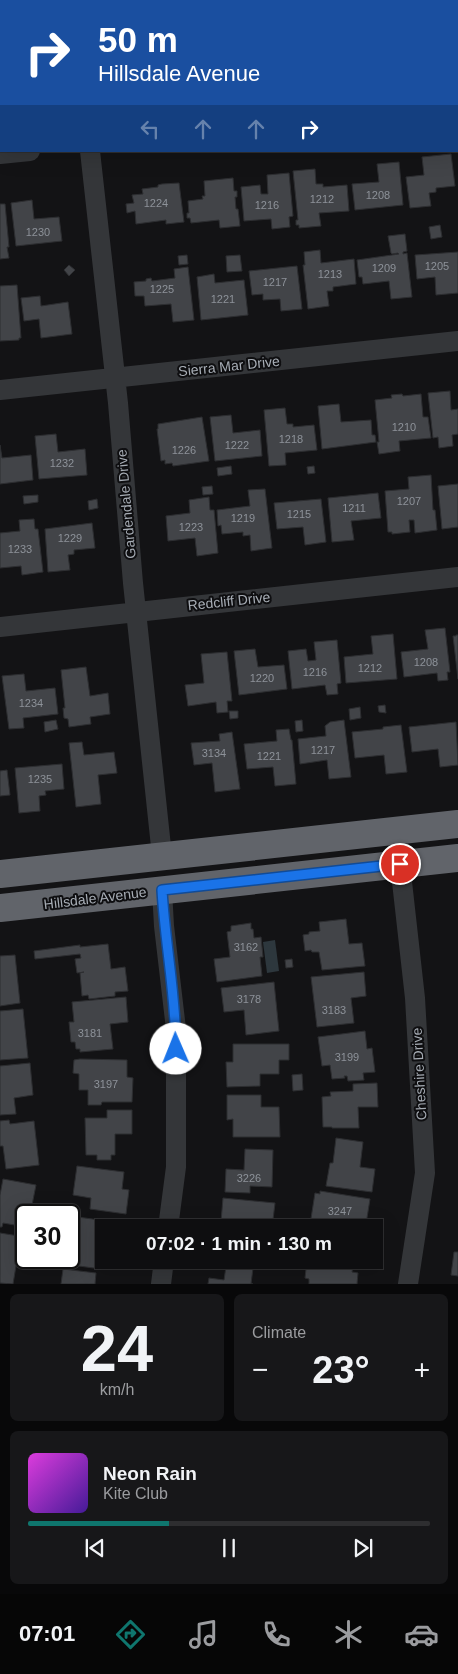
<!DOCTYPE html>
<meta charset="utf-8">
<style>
body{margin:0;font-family:Arial,sans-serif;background:#171719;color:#f1f3f6;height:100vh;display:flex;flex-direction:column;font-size:19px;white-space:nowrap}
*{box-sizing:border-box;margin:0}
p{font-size:16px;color:#9b9c9f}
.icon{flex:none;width:28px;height:28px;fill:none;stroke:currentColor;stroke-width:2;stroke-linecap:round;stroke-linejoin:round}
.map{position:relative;height:1284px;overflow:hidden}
.side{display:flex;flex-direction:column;gap:10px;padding:10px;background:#080809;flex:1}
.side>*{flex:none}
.hud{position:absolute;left:0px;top:0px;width:459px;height:152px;box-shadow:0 5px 20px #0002,0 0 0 1px #2e2e30;background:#1a4fa0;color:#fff;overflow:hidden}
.speed{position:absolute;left:15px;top:1204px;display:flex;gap:10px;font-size:25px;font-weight:700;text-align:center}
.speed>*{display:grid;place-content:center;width:65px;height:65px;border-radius:50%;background:#0e0e10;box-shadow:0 5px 20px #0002,0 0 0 1px #2e2e30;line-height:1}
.speed .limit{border:2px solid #111;border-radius:8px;background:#fff;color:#111}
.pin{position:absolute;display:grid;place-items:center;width:42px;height:42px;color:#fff;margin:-21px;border:2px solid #fff;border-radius:50%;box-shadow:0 1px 5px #0007}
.me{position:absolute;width:55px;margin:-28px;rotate:359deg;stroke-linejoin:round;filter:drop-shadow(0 0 4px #0008)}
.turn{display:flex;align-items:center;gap:18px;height:105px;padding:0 15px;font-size:22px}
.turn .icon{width:65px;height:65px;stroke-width:2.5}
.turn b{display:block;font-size:35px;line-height:42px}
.lanes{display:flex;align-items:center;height:48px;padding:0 15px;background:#0003;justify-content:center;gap:25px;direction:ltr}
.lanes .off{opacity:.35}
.big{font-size:38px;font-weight:800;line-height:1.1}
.side .card{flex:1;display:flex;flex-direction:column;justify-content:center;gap:8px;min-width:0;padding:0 18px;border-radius:8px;background:#171719}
.side .dial{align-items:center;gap:0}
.dial b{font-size:65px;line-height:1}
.song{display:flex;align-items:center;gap:15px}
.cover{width:60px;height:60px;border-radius:8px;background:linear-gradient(135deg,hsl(300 70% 55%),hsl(260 70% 35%))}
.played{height:5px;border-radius:2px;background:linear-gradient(90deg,#0f766e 35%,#2e2e30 35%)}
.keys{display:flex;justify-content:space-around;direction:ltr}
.heat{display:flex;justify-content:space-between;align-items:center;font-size:28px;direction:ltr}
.side .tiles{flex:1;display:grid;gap:10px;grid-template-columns:1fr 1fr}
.card:last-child{grid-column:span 2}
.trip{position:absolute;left:95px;top:1219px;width:288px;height:50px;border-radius:0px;background:#0e0e10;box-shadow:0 5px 20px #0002,0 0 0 1px #2e2e30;font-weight:800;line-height:50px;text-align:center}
.tabs{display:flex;height:80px;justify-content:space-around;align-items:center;background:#060606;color:#9b9c9f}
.tabs .icon{width:35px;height:35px}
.tabs .active{color:#0f766e}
.tabs b{font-size:22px;color:#f1f3f6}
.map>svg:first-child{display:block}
.water{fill:#2d373d}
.building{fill:#424448;stroke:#2d2e31}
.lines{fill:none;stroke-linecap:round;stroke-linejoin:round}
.minor{stroke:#343639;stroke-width:20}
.highway{stroke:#61646a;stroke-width:28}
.route-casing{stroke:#114b97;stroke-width:12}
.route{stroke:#1a73e8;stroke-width:9}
.labels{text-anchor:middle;stroke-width:4;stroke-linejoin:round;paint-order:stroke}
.number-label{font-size:11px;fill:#8d9299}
.street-label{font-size:14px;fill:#a6acb4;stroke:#0e0e10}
</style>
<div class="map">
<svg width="458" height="1284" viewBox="0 0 458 1284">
<rect width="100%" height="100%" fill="#131315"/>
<!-- water -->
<path class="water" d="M275,940L279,971L267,973L263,942Z"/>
<!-- building -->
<path class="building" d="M0,0H38V1H1L0,10Z
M0,66H1V106L0,100Z
M451,154L455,186L436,188V192L429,193L431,206L410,208L406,177L424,175L422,157Z
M399,162L403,205L355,210L352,184L379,182L377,164Z
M315,169L316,184H323V187L347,185L349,211L319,213L321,226L299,228V225H296V220H298L293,171Z
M289,173L293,216L289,217L290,227L272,229L271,219L244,221L241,187L260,185L261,194H268L267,175Z
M233,178L234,191H237V197H235L236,209H238L240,226L220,228L219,220L191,223L190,218H187V213H189L188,201L203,199L202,196H205L204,181Z
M179,183L184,222L166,224V220L136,224L135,211L127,213L126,204L134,203L132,195L143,194L142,189L158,187V185L162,184Z
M32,200L34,219L59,217L62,241L16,246L11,203Z
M0,204H5L9,247H7L9,258L0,259Z
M440,225L442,237L431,239L429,227Z
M405,234L407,251L403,252V254L407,253L412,297L391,299L389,281L363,284L362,277H359L357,260L399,254L398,253L392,254L391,253L388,236Z
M320,250L321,263L354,259L356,284L333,287V291H327L329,306L308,309L303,265H305L304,252Z
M458,252V293L436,295L435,277L417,279L415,255Z
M187,255L188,264L179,265L178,256Z
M240,255L242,271L227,272L226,256Z
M69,265L75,270L69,276L64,270Z
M297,266L302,309L281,311L280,299L263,300V294L252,295L249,271Z
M188,267L194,320L173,322L171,304L145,306L144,296H135L134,282L146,281V279L151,278L152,281L175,278L174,269Z
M214,274L215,283L244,280L248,315L201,320L197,277Z
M17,285L21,338H19V340L0,341V286Z
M40,296L41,306L68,302L72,334L41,338L39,319L24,321L21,298Z
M450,391L451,410L458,409V434L452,435L453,446L439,448L438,437L433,438L428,393Z
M402,394L403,396L421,394L423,417H428L431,438L399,441L400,451L379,454L377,442H379L375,400L392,398L391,395Z
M339,404L341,422L371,420L372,435H375L376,442L322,449L318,406Z
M285,408L287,424H293V427L314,425L317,450L285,453L286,465L269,466L264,410Z
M231,415L233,433L260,430L262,456L215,461L210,417Z
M202,417L209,461L173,466L172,463L165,464V460L161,461L157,429H158V424Z
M56,434L58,452L85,449L87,475L39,479L35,436Z
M0,445L2,458L31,455L33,480L0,484Z
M231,466L232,474L218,476L217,468Z
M314,466L315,473L308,474L307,467Z
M431,475L433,510H435L437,530L415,533L414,520H409L410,532L392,534V532H388L385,491L409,489L408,477Z
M458,484V527L442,529L438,486Z
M212,486L213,494L203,495L202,487Z
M265,489L272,548L251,551L250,535L243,536V532L222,534L221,525L218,526L217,510L250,506L248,490Z
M378,493L381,518L351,521L354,540L332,542L328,498Z
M38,495V502L24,504L23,496Z
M209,497L210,510H214L218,553L197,556L195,538L168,541L166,516L190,513L189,500Z
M97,499L98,508L89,510L88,501Z
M321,499L326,542L305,545L303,527L277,529L274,503Z
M34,519L35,529H38L43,572L22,575L21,566L0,568V533L20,531L19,520Z
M92,523L95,548L74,550V554L68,555L70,570L48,572L45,529Z
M445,628L450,672H447L448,680L438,681L437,673L404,677L401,652L428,649L425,630Z
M393,634L397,679L346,683L344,657L373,654L371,636Z
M456,635H458V679L453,636H456Z
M337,640L341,683L337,684L338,694L327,695L325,685L292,689L288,651L306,649L308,661L316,660L314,642Z
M255,649L258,667L284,665L287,689L239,695L234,651Z
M227,652L232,701H227L228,712L217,713L216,702L188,706L185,685L204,683L201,654Z
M86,667L90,696L108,693L110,714L90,717L91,724L69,727L68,719L64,718L63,708H65L61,670Z
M24,674L26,691L55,688L58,714L23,718L24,728L9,729L2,676Z
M385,705L386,713L379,712L378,706Z
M360,707L361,718L350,720L349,709Z
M229,711H238V718L230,719Z
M56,720L58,729L45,732L44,722Z
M302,720L303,731L296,732L295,721Z
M344,720L351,777L329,779L327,760L300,764L298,739L326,736L325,726L330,722Z
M456,722L458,765L440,767L438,749L412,752L409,727Z
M401,725L407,772L386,774L384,755L355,758L352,732L383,729V727Z
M289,729L291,740H292L296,784L275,786L273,767L247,769L244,744L277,741L276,730Z
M232,732L240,789L215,792L212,763L194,765L191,743L220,741L219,734Z
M82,742L84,755L114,752L117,773L98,775L101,804L76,807L69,743Z
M62,764L64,789L45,791L46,795L39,796L40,811L19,813L15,768Z
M7,770L10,795L0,796V771Z
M346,919L349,944L362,943L365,966L322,970L319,952H312L311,950L305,951L303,935L309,934V932L320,931L319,922Z
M251,923V929H253L254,938L261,937L263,957H260L262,976L217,982L214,959L230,957L227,932L231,931V926Z
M108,944L111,969L125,967L128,991L115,992V996L89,999L88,995L82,996L80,973L84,972L77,973L75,959L81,958L80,954L35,959L34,951L80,945V947Z
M15,955L20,1003L0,1006V956Z
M292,959L293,967L286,968L285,960Z
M364,972L366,996L351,998L354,1023L317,1027L311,977Z
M274,982L279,1031L246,1035L244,1010L224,1012L221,988Z
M126,997L128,1022L110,1024L113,1049L80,1052V1049H76L75,1042H71L69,1022H74L72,1002Z
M23,1009L28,1058L0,1060V1011Z
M365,1031L367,1049L372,1048L375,1072L363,1073L364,1080L348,1081L347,1076H344L345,1078L332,1079L330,1065L322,1066L318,1037Z
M233,1044H289V1060H279V1074H260V1086L227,1087L226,1062H233Z
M80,1059L127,1060V1077L133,1078L132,1102H102L101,1105H88V1090H79V1074L73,1073L74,1060Z
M30,1063L33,1095L14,1098L16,1114L0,1115V1066Z
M302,1074L303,1090L293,1091L292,1075Z
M377,1083L378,1107H358L359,1128H332V1127H323L322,1097L331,1096L330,1092L353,1091V1084Z
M227,1095H261V1107H279L280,1137H233V1119L227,1120Z
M107,1110H132V1134H115V1155H111V1160H97V1155H86L85,1118H107Z
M9,1120L10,1124L34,1121L39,1165L6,1169L3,1146H0V1121Z
M336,1138L363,1142L360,1167L375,1169L372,1192L326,1186L330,1163H333Z
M245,1149L273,1150L272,1187L250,1186V1193L225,1192L226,1169L244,1170Z
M77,1166L124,1172L122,1189L129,1190L126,1214L90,1209L91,1198L73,1195Z
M3,1179L36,1185L30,1215H26V1227L3,1223L2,1227H0V1195Z
M320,1191L370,1199L366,1224L359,1223V1228H315L316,1226L310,1225L315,1193L320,1194Z
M223,1198L275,1203L272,1228H239L240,1224L221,1222Z
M70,1216L122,1223L121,1228H104V1246L101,1269L64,1264L65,1258H69Z
M0,1233L25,1237L21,1261L17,1260L13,1284L0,1283Z
M454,1252H458V1276L451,1275Z
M227,1260H254L251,1284H253H208L209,1278L224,1280Z
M307,1260H354L352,1272L358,1273L357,1284H309V1279L305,1278Z
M63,1269L96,1273L95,1284H61Z"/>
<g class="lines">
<!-- minor -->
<path class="minor" d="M75,0V1
M90,151L118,403L133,583L162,856
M0,154L30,151
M0,390L458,341
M0,627L458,577
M400,864L415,998L425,1173L408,1284
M162,890L164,926L176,1029V1167L168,1228
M161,1284L164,1260"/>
<!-- highway -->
<path class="highway" d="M0,874L458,824
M0,908L458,858"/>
</g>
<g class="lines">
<defs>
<path id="route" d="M176,1049C176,996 165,943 162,890L400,864"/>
</defs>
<!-- route casing -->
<use href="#route" class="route-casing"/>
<!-- route -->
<use href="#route" class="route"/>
</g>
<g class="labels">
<!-- number labels -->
<g class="number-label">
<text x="378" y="199">1208</text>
<text x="322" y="203">1212</text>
<text x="156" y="207">1224</text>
<text x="267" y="209">1216</text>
<text x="38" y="236">1230</text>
<text x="437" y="270">1205</text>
<text x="384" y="272">1209</text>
<text x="330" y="278">1213</text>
<text x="275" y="286">1217</text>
<text x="162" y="293">1225</text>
<text x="223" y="303">1221</text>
<text x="404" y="431">1210</text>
<text x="291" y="443">1218</text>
<text x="237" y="449">1222</text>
<text x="184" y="454">1226</text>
<text x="62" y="467">1232</text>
<text x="409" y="505">1207</text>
<text x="354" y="512">1211</text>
<text x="299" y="518">1215</text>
<text x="243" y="522">1219</text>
<text x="191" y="531">1223</text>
<text x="70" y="542">1229</text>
<text x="20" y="553">1233</text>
<text x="426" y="666">1208</text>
<text x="370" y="672">1212</text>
<text x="315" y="676">1216</text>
<text x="262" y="682">1220</text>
<text x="31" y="707">1234</text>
<text x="323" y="754">1217</text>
<text x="214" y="757">3134</text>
<text x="269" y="760">1221</text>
<text x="40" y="783">1235</text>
<text x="246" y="951">3162</text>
<text x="249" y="1003">3178</text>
<text x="334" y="1014">3183</text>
<text x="90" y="1037">3181</text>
<text x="347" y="1061">3199</text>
<text x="106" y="1088">3197</text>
<text x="249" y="1182">3226</text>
<text x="340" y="1215">3247</text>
</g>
<!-- street labels -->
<g class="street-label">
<text transform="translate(229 366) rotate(-6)" y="5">Sierra Mar Drive</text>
<text transform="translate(126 504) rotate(-95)" y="5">Gardendale Drive</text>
<text transform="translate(229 601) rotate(-6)" y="5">Redcliff Drive</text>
<text transform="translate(95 898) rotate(-7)" y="5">Hillsdale Avenue</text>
<text transform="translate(419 1074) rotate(-93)" y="5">Cheshire Drive</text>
</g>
</g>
</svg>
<div class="speed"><div class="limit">30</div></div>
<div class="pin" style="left:400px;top:864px;background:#d93025"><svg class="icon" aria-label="arrive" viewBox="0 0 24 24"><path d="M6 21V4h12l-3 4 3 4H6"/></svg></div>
<svg class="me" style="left:176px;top:1049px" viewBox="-20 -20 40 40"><circle r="19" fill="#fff"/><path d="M0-13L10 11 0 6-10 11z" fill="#1a73e8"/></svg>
<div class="trip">07:02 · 1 min · 130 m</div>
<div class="hud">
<div class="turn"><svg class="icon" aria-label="right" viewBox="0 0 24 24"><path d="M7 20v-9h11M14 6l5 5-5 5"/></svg><div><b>50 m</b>Hillsdale Avenue</div></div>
<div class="lanes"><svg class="icon off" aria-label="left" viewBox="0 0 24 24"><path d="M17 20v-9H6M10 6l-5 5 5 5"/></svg><svg class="icon off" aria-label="ahead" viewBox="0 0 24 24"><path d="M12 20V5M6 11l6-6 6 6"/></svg><svg class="icon off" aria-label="ahead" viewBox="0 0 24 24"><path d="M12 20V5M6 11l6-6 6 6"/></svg><svg class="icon" aria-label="right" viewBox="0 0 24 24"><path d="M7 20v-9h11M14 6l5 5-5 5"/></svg></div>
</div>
</div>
<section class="side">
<div class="tiles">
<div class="card dial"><b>24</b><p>km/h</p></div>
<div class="card"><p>Climate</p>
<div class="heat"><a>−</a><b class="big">23°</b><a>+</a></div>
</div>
<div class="card">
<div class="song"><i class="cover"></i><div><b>Neon Rain</b><p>Kite Club</p></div></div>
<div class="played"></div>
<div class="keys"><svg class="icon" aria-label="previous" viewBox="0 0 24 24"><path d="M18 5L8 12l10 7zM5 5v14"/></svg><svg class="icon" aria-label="pause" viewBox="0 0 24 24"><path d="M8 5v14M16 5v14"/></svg><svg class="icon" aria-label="next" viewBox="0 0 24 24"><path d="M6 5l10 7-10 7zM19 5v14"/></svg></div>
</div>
</div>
</section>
<nav class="tabs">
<b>07:01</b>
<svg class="icon active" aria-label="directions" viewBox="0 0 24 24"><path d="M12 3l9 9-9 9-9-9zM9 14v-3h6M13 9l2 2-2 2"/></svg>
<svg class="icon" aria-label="music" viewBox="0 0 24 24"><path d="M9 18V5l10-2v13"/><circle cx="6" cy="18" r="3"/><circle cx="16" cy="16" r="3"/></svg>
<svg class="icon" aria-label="phone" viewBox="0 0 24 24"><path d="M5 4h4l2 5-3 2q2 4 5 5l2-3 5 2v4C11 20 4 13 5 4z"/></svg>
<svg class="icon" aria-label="climate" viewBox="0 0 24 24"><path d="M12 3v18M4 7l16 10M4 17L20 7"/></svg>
<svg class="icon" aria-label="car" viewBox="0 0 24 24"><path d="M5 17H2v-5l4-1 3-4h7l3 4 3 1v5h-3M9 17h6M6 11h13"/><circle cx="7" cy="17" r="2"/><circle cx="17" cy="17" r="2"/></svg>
</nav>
